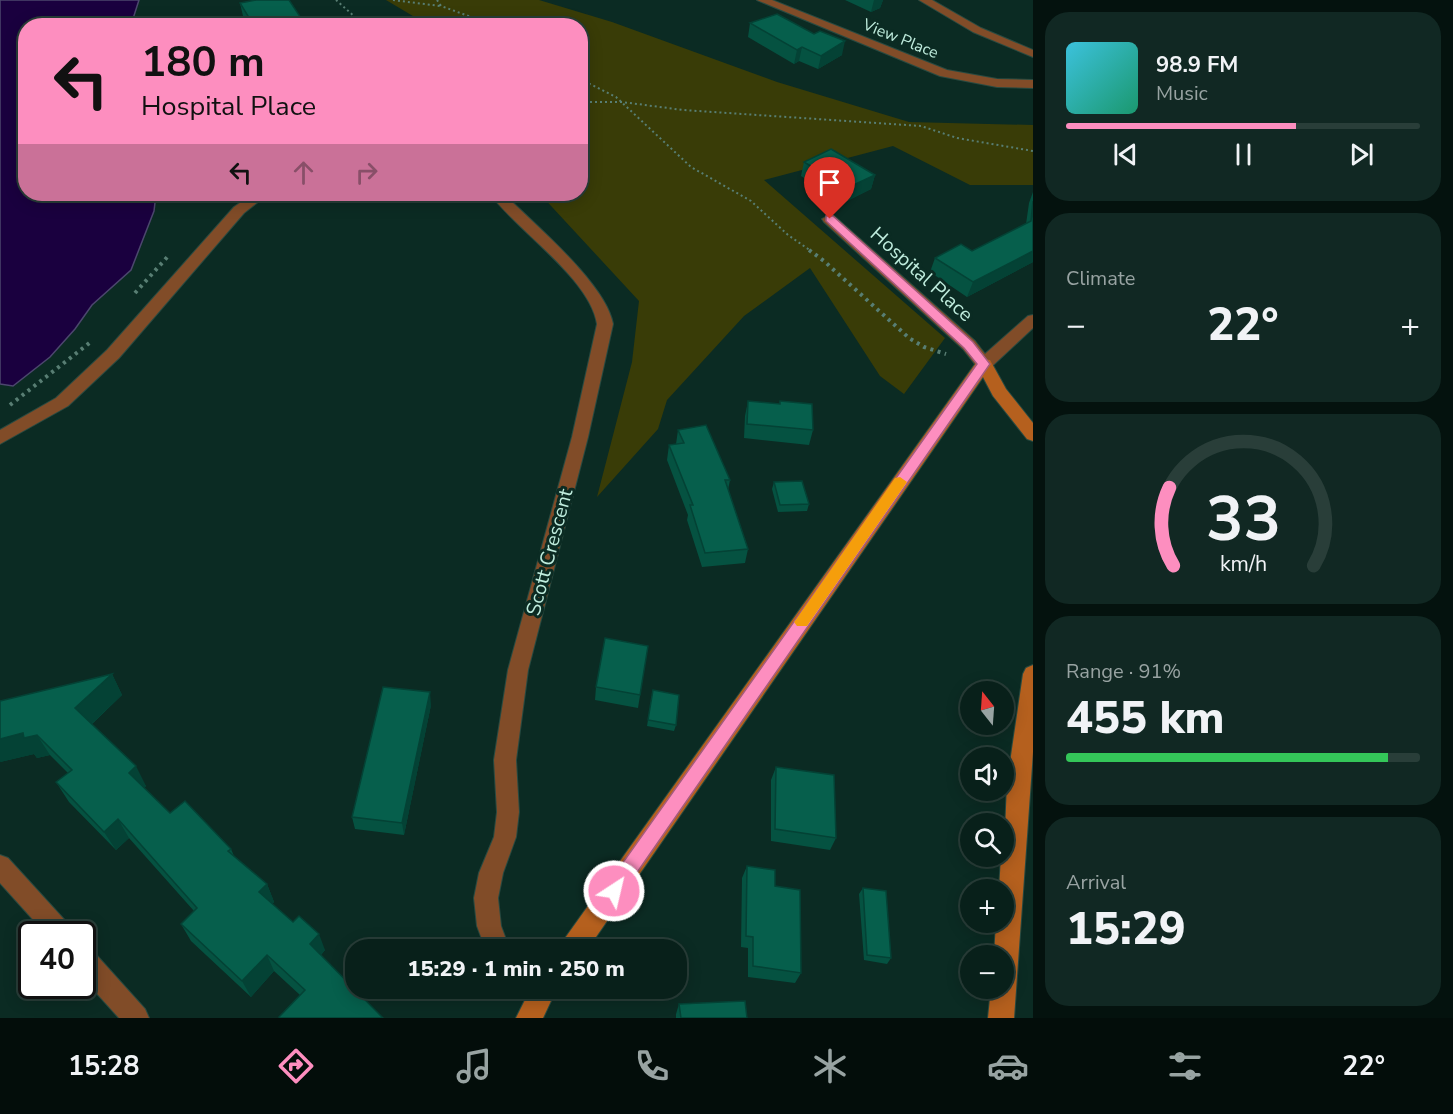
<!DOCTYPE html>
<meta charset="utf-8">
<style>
body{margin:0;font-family:"Nunito Sans",sans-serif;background:#112823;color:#f1f3f6;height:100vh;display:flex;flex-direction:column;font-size:22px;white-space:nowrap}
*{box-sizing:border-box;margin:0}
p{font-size:20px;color:#98a3a2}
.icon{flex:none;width:33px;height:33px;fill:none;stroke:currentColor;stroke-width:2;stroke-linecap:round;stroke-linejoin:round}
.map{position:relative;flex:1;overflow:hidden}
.details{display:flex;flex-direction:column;gap:12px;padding:12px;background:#04120e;width:420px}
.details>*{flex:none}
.top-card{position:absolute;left:18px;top:18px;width:570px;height:183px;border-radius:24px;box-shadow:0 3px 15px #0003,0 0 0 2px #293e39;background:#fd8ebf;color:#111;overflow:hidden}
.needle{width:39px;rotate:343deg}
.controls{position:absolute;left:960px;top:681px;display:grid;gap:12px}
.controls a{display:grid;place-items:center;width:54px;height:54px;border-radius:50%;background:#08201a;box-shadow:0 3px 15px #0003,0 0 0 2px #293e39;font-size:30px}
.speed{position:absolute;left:18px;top:921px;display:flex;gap:12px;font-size:30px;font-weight:700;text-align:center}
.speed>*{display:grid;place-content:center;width:78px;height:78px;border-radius:50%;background:#08201a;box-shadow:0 3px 15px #0003,0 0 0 2px #293e39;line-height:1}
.speed .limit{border:3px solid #111;border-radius:9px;background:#fff;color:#111}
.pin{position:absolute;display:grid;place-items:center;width:51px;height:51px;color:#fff;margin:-62px -26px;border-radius:50% 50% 50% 0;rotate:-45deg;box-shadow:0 0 6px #0007}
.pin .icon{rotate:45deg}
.me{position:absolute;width:66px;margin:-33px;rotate:35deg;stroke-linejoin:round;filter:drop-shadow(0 0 4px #0008)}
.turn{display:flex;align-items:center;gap:21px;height:126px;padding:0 24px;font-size:27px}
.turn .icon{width:78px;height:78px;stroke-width:2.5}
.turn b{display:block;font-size:42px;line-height:51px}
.lanes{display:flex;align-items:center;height:57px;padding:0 24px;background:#0003;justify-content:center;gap:30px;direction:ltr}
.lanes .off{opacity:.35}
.big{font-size:45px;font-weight:800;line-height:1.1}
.details .tile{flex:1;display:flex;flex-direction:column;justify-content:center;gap:9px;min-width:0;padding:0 21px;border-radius:24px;background:#112823}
.details .dial{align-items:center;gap:0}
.dial svg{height:156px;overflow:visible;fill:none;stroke:#293e39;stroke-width:7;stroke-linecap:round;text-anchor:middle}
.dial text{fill:#f1f3f6;stroke:none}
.song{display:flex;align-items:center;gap:18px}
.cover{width:72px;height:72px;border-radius:9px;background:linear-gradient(135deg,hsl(190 70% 55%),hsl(160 70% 35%))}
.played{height:6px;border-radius:3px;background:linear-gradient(90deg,#fd8ebf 65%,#293e39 65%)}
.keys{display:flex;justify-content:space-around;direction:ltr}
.heat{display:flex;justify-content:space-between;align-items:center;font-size:33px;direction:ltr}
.charge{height:9px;border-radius:4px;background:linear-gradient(90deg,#34c759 91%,#293e39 0)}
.trip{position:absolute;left:345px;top:939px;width:342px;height:60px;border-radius:24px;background:#08201a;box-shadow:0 3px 15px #0003,0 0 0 2px #293e39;font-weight:800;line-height:60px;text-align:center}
.tab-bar{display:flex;height:96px;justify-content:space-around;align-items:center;background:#030d0a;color:#98a3a2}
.tab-bar .icon{width:42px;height:42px}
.tab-bar .selected{color:#fd8ebf}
.tab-bar b{font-size:27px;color:#f1f3f6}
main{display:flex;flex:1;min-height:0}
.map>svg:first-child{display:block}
.green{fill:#393c07}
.water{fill:#1a003f;stroke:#4c476e;stroke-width:1.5}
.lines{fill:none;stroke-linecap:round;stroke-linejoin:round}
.street-casing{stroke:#284a41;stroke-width:2}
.secondary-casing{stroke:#284a41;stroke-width:2}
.path-far1{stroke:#587e73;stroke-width:2;stroke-dasharray:2 3;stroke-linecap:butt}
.path{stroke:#587e73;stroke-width:4;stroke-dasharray:3 4.5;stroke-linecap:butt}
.street{fill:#814c28;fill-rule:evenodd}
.secondary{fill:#b5601e;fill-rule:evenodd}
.wall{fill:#055241}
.shaded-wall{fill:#044235}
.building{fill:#065f4c;stroke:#044235;stroke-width:1.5}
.route{fill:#fd8ebf;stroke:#a45c7c;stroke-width:1.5}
.slow{fill:#f59e0b}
.labels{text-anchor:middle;stroke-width:6;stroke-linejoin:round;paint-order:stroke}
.far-street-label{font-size:16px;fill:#bfecdd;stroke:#0b2b23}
.street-label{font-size:20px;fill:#bfecdd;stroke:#0b2b23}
</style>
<main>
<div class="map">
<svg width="1033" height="1018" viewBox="0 0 1033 1018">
<rect width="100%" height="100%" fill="#0b2b23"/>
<!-- green -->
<path class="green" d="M386,0H539L612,22L777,82L909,122L1033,125V185H970L893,146L764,180L945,338L904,394L880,376L810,268L744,316L667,400L658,429L597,497L632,362L639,301L540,194H580V26L428,25Z"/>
<!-- water -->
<path class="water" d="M0,0H139L131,25L26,26V194H156L154,211L131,270L92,305L75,329L50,357L13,386L0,384Z"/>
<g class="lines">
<defs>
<path id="street" d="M757,0H772L947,70L997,79L1033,80V88L997,87L940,76Z
M919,0H932L981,28L1033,50V57L973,32Z
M253,194H268L244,213L119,358L68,406L0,444V430L56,398L107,350L234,207Z
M490,194H504C534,224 606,284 613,324L588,437L528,670L516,760L519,812L516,837L503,873L498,898L501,926L510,950H486L477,926L474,898L479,873L494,837L497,812L494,760L508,670L572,437L597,324C590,279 518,231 490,194Z
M829,215L834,216L975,341L985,354L1028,316L1033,315V328L990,368H978L963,349L824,222L822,219Z
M0,855L8,858L70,926L74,934H46L0,883Z
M82,946L91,949L145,1009L149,1018H119L82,977Z"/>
<path id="secondary" d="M984,359L990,360L1006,389L1033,423V441L1027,439L993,396L983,377L587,950H560L563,941L978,360Z
M1033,665V752L1014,1018H988L991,988H1004V956H994L996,922H1004V890H999L1001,856H1004L1007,783L1023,674L1026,668Z
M531,988H557L543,1018H516Z"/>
</defs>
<!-- street casing -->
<use href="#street" class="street-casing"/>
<!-- secondary casing -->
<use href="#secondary" class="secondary-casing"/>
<!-- path-far1 -->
<path class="path-far1" d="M336,0L365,26
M393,0L440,6
M437,0L441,6L496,26
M580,79L616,97L691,167L751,201L788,235L811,251
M580,102H622L683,110L921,126L957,138L1033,151"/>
<!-- path -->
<path class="path" d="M809,250L824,261L909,338L924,347L946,354
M135,293L170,254
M10,405L92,341"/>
<!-- street -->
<use href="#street" class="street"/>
<!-- secondary -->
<use href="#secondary" class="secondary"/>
</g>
<!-- wall -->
<path class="wall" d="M845,0H883L880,8L871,12Z
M240,3L302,26H248L243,16Z
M750,23L842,55L818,69L799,61L794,64L748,37Z
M804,162L875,175L871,189L843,203L801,176Z
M1033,192V262L967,297L930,272L935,258L972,251L1026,224L1029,203Z
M748,401L779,404L780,401L813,430L809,445L744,438L745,416Z
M678,430L730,480L728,490L748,549L745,563L702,567L687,520L688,515L667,460L669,445L676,444Z
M774,482L809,504L807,511L778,512L772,489Z
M648,646L638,708L595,700L596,687Z
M112,674L122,695L92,724L146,786L144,788L170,813L231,849L234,856L267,884L274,902L272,904L325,950L321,955L383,1018L300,995L274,971L251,997L191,941L181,924L194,911L129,838L116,850L69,802L56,782L68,773L50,755L37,758L34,754L0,762Z
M653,690L676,725L674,731L647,726Z
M431,705L404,835L355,829L352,817Z
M776,767L836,838L830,850L771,841V780Z
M747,866L775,886L801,973L795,983L748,977V948L741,947L742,878Z
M863,888L891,958L887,964L864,960L859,894Z
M679,1004L747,1018H676V1014Z"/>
<!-- shaded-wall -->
<path class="shaded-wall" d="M874,0H883L880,8L871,12Z
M301,18L302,26H265Z
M845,41L842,55L818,69L821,56Z
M802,47L799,61L794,64L797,50Z
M875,175L871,189L843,203L847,188Z
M1033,251V262L967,297L973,282Z
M112,674L122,695L87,728L75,708Z
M430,692L431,705L404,835L402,823Z
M23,733L37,735L50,755L37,758L34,754L0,762V739Z
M136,766L146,786L139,792L129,773Z
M118,819L129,838L116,850L104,832Z
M267,884L274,902L266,910L259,892Z
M319,934L325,950L316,960L310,944Z
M267,955L274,971L251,997L242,981Z"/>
<!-- building -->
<path class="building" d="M256,0H289L301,18L265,26H254L240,3Z
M777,14L814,34L820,31L845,41L821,56L802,47L797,50L750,23Z
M831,149L875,175L847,188L804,162Z
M1033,201V251L973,282L935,258L961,244L972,251L1031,221Z
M748,401L780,404V401L812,404L813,430L747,424Z
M706,425L730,480H725L748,549L705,553L690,505H693L669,445L684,443L678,430Z
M802,481L809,504L780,505L774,482Z
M605,638L648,646L640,695L596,687Z
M112,674L75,708L136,766L129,773L170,813L185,801L231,849L228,851L267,884L259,892L293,922L299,916L319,934L310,944L383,1018H280L279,1017L305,990L267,955L242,981L181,924L197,908L118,819L104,832L56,782L72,770L37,735L24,738L23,733L0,739V701Z
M383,687L430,692L402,823L352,817Z
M653,690L679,695L676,725L648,720Z
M776,767L834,775L836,838L775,829Z
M747,866L775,870V886L800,890L801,973L753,966V937L746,936Z
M863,888L886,891L891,958L867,955Z
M745,1001L747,1018H681L679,1004Z"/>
<!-- route -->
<path class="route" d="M826,216H833L973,342L990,364L620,897L614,899L607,897L605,891L607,885L977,364L964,348L826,221Z"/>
<!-- slow -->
<path class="slow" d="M900,477L907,482L905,485L807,626H797L794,622L797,618L895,478Z"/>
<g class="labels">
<!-- far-street labels -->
<g class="far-street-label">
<text transform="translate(901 38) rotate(22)" y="6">View Place</text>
</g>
<!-- street labels -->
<g class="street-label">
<text transform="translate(922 274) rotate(42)" y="7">Hospital Place</text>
<text transform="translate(549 552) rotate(-75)" y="7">Scott Crescent</text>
</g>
</g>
</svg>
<div class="controls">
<a><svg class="needle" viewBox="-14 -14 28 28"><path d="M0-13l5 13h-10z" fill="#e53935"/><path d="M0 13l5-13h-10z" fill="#98a3a2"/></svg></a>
<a><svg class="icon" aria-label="sound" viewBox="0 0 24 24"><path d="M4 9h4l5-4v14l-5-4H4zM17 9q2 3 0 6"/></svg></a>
<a><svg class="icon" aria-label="search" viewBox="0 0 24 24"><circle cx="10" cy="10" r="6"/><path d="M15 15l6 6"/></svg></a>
<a>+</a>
<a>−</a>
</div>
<div class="speed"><div class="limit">40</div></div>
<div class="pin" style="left:830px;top:219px;background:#d93025"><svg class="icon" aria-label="arrive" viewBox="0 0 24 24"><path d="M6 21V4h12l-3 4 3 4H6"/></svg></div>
<svg class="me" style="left:614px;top:891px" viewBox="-20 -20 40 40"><circle r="17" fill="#fd8ebf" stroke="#fff" stroke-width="3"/><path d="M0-11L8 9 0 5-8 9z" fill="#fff"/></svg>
<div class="trip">15:29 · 1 min · 250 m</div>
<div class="top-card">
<div class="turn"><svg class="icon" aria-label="left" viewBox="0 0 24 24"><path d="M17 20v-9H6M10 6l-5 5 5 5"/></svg><div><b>180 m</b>Hospital Place</div></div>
<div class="lanes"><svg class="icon" aria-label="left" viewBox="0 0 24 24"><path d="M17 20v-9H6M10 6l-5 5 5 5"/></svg><svg class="icon off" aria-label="ahead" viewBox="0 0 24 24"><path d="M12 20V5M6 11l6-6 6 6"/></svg><svg class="icon off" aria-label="right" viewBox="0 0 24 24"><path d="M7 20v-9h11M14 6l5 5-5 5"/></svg></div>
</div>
</div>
<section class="details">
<div class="tile">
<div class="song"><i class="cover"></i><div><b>98.9 FM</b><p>Music</p></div></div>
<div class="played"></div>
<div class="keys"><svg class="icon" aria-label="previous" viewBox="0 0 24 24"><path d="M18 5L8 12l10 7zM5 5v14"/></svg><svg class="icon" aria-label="pause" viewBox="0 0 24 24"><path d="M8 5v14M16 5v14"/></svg><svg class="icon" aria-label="next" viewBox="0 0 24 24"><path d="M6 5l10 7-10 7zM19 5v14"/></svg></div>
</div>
<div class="tile"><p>Climate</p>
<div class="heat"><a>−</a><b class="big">22°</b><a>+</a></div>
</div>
<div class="tile dial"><svg viewBox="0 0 100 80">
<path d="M14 69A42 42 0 1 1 86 69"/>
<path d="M14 69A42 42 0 0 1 12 29" stroke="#fd8ebf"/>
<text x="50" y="56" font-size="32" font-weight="700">33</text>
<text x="50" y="72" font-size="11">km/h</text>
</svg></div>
<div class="tile"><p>Range · 91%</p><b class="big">455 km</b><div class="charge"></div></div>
<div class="tile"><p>Arrival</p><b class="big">15:29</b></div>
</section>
</main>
<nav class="tab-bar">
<b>15:28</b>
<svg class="icon selected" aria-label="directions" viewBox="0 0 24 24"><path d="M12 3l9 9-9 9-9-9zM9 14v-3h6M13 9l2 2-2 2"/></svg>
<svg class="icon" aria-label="music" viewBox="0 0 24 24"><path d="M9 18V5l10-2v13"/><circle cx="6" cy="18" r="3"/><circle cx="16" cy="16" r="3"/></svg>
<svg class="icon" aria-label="phone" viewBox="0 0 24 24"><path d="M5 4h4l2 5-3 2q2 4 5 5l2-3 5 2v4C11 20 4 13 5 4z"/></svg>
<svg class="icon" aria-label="climate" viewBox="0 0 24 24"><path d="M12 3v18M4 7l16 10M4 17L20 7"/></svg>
<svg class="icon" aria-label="car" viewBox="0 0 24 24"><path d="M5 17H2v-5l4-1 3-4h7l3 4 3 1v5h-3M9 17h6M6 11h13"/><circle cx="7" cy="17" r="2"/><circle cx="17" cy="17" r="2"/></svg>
<svg class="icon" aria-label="filters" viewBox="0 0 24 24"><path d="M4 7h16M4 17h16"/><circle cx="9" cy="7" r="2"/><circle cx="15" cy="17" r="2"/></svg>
<b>22°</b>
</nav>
